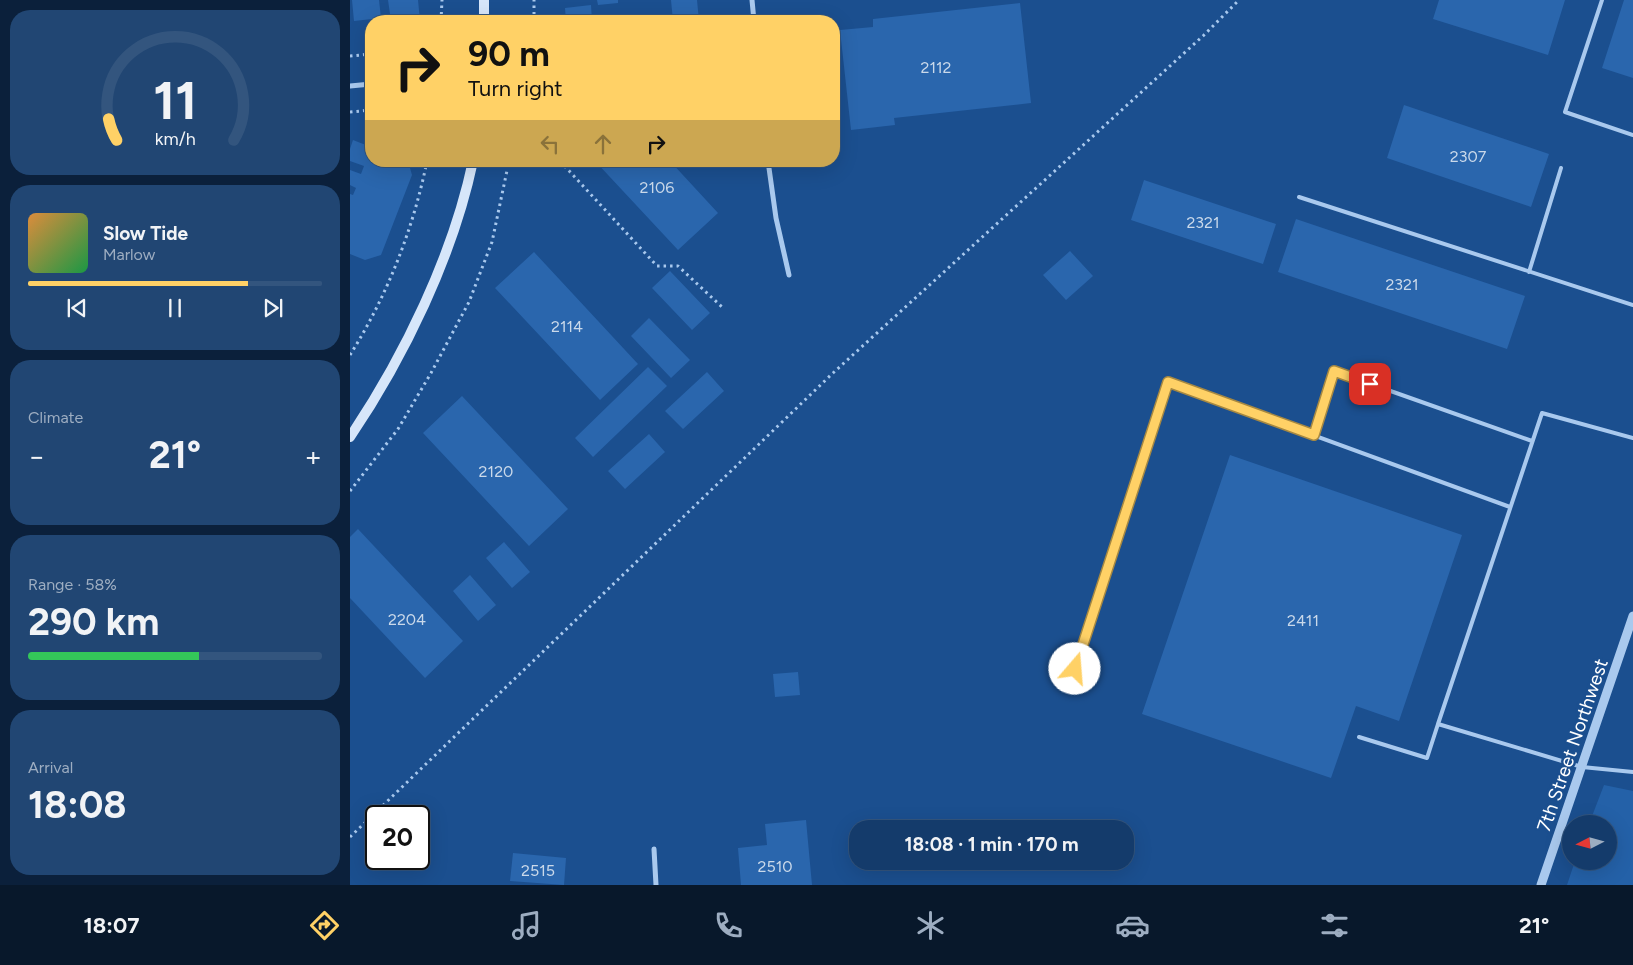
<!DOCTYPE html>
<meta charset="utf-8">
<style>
body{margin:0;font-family:Figtree,sans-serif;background:#214673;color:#f1f3f6;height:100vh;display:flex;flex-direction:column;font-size:19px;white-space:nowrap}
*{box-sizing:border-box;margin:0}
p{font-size:16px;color:#9dadc1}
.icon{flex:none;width:28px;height:28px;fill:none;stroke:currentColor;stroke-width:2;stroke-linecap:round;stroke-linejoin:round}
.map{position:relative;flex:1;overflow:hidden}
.panel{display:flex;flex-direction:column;gap:10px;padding:10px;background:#0b203b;width:350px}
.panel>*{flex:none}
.guide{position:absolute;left:15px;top:15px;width:475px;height:152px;border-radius:20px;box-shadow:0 5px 20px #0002,0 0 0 1px #33557e;background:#ffd166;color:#111;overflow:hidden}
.needle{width:32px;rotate:264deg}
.controls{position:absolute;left:1212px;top:815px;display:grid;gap:10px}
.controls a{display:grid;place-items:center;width:55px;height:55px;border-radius:50%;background:#143b6b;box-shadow:0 5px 20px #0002,0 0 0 1px #33557e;font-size:25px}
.speed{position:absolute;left:15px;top:805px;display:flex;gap:10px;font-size:25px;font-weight:700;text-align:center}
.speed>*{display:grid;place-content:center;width:65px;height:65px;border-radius:50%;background:#143b6b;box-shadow:0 5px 20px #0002,0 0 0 1px #33557e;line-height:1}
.speed .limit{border:2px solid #111;border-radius:8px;background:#fff;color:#111}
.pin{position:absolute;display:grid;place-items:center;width:42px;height:42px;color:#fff;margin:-21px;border-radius:10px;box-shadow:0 2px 8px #0006}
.me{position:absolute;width:55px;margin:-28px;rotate:18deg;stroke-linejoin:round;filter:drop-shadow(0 0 4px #0008)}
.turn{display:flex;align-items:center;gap:18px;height:105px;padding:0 20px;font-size:22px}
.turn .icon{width:65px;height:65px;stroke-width:2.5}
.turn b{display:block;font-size:35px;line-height:42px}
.lanes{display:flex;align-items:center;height:48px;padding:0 20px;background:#0003;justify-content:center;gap:25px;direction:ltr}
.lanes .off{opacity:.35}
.big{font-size:38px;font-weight:700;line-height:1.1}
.panel .widget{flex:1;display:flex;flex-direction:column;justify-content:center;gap:8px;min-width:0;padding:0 18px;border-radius:20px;background:#214673}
.panel .dial{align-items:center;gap:0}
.dial svg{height:130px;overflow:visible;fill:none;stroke:#33557e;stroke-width:7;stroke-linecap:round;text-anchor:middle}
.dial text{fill:#f1f3f6;stroke:none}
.song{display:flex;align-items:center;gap:15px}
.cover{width:60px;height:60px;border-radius:8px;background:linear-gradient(135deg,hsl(30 70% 55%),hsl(140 70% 35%))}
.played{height:5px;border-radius:2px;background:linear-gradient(90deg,#ffd166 75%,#33557e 75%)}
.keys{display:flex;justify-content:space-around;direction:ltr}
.heat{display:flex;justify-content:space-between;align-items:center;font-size:28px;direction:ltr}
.charge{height:8px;border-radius:4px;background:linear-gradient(90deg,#34c759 58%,#33557e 0)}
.trip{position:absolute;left:499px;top:820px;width:285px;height:50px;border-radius:20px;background:#143b6b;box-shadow:0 5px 20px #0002,0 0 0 1px #33557e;font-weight:700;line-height:50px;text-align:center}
.dock{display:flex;height:80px;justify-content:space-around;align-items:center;background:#08182b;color:#9dadc1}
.dock .icon{width:35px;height:35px}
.dock .current{color:#ffd166}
.dock b{font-size:22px;color:#f1f3f6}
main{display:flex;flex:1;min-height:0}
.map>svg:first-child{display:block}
.green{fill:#2461a8}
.building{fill:#2a66ad}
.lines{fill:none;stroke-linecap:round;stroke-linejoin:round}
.path{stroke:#a9c9ee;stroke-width:3;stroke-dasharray:2.5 4;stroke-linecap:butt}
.service{stroke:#a9c9ee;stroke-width:4}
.minor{stroke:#a9c9ee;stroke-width:5}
.tertiary{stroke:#a9c9ee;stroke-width:9}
.secondary{stroke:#d6e6fa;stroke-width:10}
.route-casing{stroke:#a68842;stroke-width:12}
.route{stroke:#ffd166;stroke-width:9}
.labels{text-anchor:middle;stroke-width:5;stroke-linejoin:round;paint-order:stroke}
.number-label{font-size:16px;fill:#cad9ea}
.street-label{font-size:19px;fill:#fff;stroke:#1b4f8f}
</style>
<main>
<section class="panel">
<div class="widget dial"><svg viewBox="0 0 100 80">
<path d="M14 69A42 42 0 1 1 86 69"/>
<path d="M14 69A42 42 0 0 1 9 56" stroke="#ffd166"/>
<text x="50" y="56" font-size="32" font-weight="700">11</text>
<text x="50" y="72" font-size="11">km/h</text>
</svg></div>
<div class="widget">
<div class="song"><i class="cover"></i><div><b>Slow Tide</b><p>Marlow</p></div></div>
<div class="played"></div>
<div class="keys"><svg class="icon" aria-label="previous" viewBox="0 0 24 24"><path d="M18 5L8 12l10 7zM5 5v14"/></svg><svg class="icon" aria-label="pause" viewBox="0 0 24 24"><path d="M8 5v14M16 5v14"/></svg><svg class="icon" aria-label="next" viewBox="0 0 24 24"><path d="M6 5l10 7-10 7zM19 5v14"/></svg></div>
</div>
<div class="widget"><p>Climate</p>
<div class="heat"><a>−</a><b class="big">21°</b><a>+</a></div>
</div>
<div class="widget"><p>Range · 58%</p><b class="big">290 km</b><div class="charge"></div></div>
<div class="widget"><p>Arrival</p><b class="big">18:08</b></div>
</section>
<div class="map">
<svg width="1283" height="885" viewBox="0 0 1283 885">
<rect width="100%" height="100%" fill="#1b4f8f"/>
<!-- green -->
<path class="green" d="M1254,785L1283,791V885H1217L1225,861H1259V824H1239Z"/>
<!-- building -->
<path class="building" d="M2,0H29L31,18L4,21Z
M38,0H68L70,21H41Z
M247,0H268V3L248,5Z
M321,0H347L349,21H323Z
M1089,0H1215L1198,55L1083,19Z
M1274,0H1283V78L1252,68Z
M670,3L681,103L544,118L545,125L501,130L490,30L523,27V19Z
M241,5L242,21H216L215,8Z
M1054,105L1199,154L1181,207L1037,158Z
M3,140L21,147V161H58L62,175L31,255L15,260L0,254V194L3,195L6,188L0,185V170L11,174L14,166L0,161V149Z
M245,161H320L368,213L328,250Z
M794,180L926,224L913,264L781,220Z
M946,219L1175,296L1157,349L928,272Z
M720,251L743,276L716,300L693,275Z
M184,252L288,364L250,400L145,288Z
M320,271L360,313L342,330L302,288Z
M299,318L340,360L321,378L281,336Z
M298,367L317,386L243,457L225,438Z
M357,372L374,391L333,429L315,411Z
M112,396L218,509L179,546L73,433Z
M299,434L315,452L275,489L258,471Z
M880,455L1112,535L1049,721L1006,706L981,778L792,714Z
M8,529L113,641L75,678L0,598V537Z
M154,542L180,572L162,588L136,558Z
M120,575L146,605L128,621L103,591Z
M448,672L450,695L425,697L423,674Z
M456,820L462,885H391L388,848L417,845L415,824Z
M163,853L216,858L214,885L160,881Z"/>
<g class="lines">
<!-- path -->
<path class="path" d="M91,21L92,0
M184,21V0
M0,56L21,54
M0,112L21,110
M210,161L307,266H328L372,307
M0,355C37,296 63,230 77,161
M0,491L48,429L81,373L119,302L142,242L159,161
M0,837L483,373L854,35L889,0"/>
<!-- service -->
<path class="service" d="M1252,0L1215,112L1283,135
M949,197L1283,305
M1179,272L1211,168
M964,435L984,371L1182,441
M1283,438L1192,413L1088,724L1232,767L1283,772
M725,669L818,382L1160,507
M1009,737L1077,758L1088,724"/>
<!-- minor -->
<path class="minor" d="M402,0L404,21
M0,86L21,84
M418,161L426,218L439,275
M304,849L306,885"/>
<!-- tertiary -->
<path class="tertiary" d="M1191,885L1283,616"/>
<!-- secondary -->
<path class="secondary" d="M134,0V21
M0,437C54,357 103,256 123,161"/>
</g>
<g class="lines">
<defs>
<path id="route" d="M725,669L818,382L964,435L984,371L1020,384"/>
</defs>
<!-- route casing -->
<use href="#route" class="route-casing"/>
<!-- route -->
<use href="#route" class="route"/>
</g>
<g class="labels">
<!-- number labels -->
<g class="number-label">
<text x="586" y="73">2112</text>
<text x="1118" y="162">2307</text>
<text x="307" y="193">2106</text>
<text x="853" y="228">2321</text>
<text x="1052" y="290">2321</text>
<text x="217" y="332">2114</text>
<text x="146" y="477">2120</text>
<text x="57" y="625">2204</text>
<text x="953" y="626">2411</text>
<text x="425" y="872">2510</text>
<text x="188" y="876">2515</text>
</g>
<!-- street labels -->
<g class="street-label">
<text transform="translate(1222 745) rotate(-71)" y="7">7th Street Northwest</text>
</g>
</g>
</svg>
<div class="controls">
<a><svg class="needle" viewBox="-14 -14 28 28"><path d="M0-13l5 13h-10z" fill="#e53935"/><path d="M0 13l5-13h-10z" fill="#9dadc1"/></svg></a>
</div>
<div class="speed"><div class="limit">20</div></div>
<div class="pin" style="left:1020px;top:384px;background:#d93025"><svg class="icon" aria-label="arrive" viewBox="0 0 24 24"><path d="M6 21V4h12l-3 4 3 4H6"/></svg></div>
<svg class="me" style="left:725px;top:669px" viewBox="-20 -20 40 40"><circle r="19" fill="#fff"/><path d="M0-13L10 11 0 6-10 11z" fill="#ffd166"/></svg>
<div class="trip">18:08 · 1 min · 170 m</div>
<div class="guide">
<div class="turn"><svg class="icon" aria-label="right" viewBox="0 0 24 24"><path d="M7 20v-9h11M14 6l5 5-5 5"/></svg><div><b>90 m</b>Turn right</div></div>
<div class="lanes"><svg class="icon off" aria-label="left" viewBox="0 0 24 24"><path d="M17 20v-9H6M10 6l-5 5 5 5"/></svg><svg class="icon off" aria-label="ahead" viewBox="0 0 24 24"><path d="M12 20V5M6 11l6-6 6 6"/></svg><svg class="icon" aria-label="right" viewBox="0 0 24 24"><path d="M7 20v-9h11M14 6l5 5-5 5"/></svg></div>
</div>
</div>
</main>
<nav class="dock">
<b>18:07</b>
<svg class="icon current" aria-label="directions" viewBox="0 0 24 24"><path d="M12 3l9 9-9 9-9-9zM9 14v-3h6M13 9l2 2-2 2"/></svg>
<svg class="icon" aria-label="music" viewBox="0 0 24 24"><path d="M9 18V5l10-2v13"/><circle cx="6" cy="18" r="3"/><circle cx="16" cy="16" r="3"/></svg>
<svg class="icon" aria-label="phone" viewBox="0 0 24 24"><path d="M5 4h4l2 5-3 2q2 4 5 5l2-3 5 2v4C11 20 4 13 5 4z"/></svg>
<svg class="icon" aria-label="climate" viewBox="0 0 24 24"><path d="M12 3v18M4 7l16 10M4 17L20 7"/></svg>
<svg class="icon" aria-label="car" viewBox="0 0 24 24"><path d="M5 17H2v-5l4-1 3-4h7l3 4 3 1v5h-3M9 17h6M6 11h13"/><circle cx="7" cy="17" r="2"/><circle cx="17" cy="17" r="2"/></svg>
<svg class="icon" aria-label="filters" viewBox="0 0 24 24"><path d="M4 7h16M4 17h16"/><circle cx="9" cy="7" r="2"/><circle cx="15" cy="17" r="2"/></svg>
<b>21°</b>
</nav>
